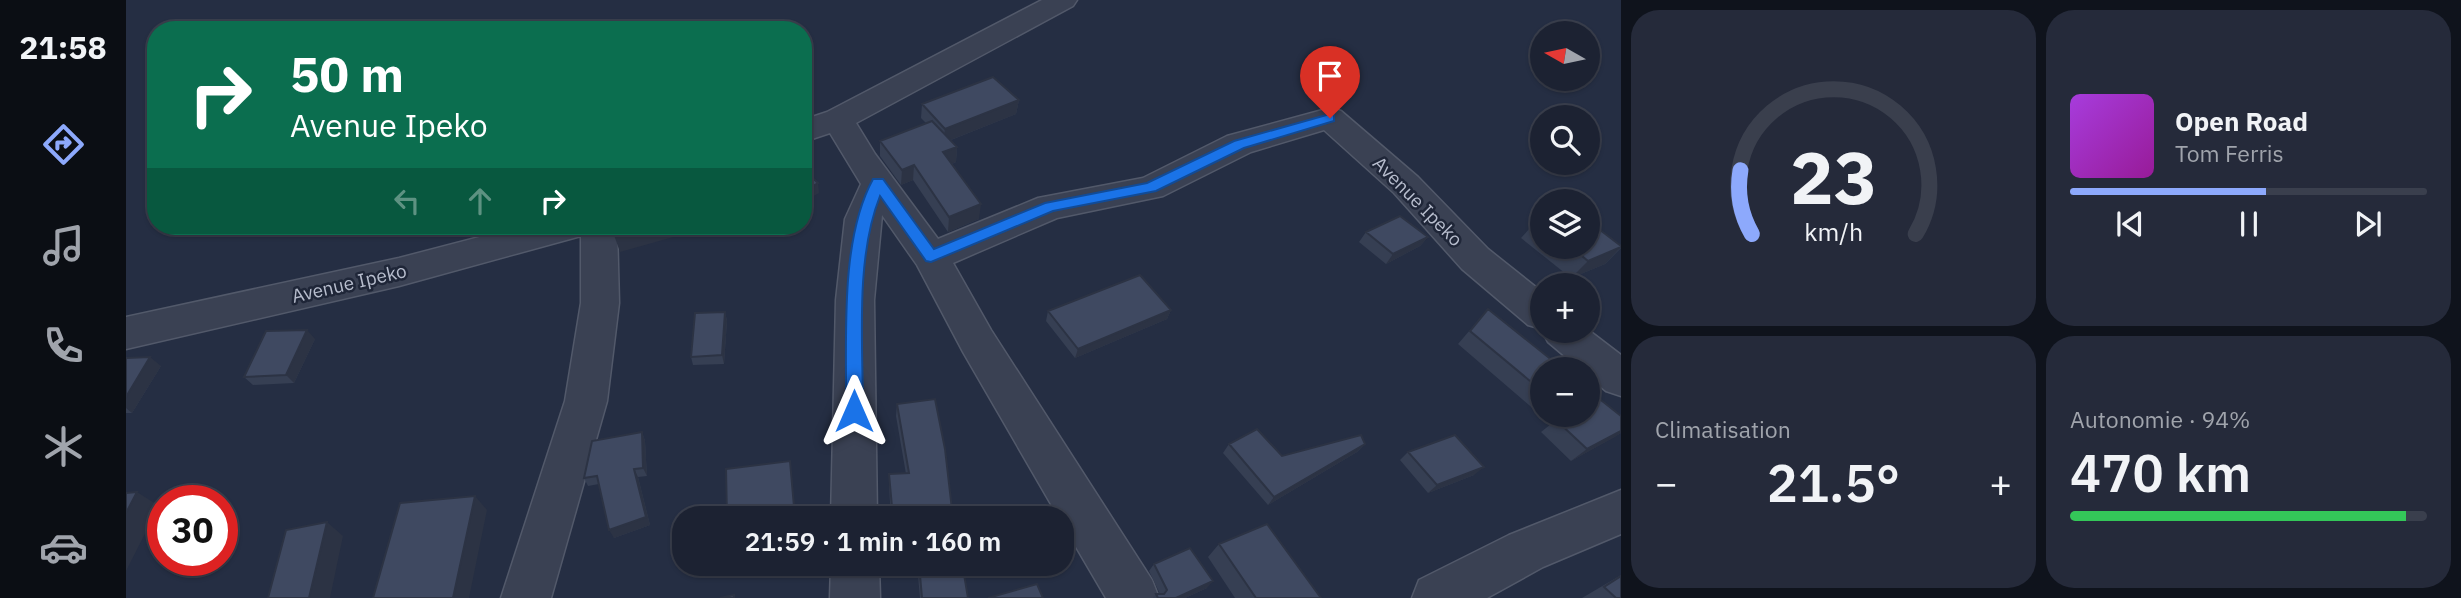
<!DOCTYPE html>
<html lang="fr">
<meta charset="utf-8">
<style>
body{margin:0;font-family:"IBM Plex Sans",sans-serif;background:#252a3a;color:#f1f3f6;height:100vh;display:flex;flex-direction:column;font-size:26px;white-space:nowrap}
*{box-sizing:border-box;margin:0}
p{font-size:23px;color:#a0a4ac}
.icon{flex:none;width:38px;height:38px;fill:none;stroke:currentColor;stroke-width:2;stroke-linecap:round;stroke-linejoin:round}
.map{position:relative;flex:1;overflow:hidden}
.drawer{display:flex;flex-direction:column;gap:10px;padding:10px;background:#0f131c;width:840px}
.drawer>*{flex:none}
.guide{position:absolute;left:21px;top:21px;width:665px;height:214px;border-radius:28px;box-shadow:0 2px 5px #0004,0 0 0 2px #3a3f4d;background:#0b6e4f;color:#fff;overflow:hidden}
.needle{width:46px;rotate:279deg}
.buttons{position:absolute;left:1404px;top:21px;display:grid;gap:14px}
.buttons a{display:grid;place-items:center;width:70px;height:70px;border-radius:50%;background:#1c2232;box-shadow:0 2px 5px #0004,0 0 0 2px #3a3f4d;font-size:35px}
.speed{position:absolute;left:21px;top:485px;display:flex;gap:14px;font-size:35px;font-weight:700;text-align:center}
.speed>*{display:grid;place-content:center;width:91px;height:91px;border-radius:50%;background:#1c2232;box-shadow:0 2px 5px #0004,0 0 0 2px #3a3f4d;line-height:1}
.speed .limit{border:10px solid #d22;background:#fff;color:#111}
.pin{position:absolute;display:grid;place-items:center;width:60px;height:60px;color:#fff;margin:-72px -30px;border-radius:50% 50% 50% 0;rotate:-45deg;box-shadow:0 0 7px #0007}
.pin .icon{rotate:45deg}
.me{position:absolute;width:77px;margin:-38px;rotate:0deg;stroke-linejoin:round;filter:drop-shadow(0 0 5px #0008)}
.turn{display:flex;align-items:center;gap:24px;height:147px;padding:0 28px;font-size:32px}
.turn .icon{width:91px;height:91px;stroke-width:2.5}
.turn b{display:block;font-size:49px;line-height:60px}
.lanes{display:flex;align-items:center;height:66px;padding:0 28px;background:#0003;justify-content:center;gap:35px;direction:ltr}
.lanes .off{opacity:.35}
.big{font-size:52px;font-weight:600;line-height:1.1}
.drawer .widget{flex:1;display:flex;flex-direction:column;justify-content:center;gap:10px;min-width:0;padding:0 24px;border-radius:28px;background:#252a3a}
.drawer .dial{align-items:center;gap:0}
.dial svg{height:182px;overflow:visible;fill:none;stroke:#3a3f4d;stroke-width:7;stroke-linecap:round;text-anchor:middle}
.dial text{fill:#f1f3f6;stroke:none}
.song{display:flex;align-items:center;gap:21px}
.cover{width:84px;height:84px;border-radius:10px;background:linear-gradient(135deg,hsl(280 70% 55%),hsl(300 70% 35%))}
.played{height:7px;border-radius:4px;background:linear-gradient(90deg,#8da9fc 55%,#3a3f4d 55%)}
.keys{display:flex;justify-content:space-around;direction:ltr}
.heat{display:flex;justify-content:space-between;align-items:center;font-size:38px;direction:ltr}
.charge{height:10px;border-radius:5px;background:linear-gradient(90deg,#34c759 94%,#3a3f4d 0)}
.drawer .tiles{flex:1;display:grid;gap:10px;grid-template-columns:repeat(2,1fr)}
.trip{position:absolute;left:546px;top:506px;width:402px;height:70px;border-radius:28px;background:#1c2232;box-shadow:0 2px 5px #0004,0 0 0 2px #3a3f4d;font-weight:600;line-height:70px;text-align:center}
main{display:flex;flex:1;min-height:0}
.dock{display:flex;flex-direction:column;width:126px;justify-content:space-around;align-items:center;background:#0b0e14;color:#a0a4ac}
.dock .icon{width:49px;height:49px}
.dock .on{color:#8da9fc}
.dock b{font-size:32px;color:#f1f3f6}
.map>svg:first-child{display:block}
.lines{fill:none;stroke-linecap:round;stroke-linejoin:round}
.minor-casing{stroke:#52596a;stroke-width:3}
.minor{fill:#3a4153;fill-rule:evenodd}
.wall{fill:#363f53}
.shaded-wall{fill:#2c3344}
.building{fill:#3f4961;stroke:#2c3344;stroke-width:2}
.route{fill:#1a73e8;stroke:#114b97;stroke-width:2}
.labels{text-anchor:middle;stroke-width:5;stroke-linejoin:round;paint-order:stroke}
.street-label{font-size:19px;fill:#b7bdcd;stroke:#1f2638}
</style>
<main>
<nav class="dock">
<b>21:58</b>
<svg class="icon on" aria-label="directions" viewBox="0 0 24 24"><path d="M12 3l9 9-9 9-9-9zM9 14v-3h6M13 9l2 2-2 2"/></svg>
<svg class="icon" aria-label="music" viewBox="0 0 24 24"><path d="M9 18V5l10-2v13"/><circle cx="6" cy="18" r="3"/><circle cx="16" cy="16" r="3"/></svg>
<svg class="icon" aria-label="phone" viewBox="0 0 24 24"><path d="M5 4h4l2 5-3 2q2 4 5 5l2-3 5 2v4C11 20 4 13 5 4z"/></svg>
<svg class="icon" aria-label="climate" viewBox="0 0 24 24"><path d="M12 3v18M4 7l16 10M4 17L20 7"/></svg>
<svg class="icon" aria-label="car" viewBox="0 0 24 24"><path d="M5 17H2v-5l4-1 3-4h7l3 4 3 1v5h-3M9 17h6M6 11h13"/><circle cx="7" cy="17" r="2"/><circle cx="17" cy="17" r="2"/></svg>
</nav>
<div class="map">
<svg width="1495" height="598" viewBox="0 0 1495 598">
<rect width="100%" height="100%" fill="#252e43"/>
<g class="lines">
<defs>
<path id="minor" d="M916,0H951L947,6L730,123L749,154L812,239L912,198L1017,178L1101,136L1204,108L1215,111L1292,177L1362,249L1416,292V329L1402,325L1336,269L1268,193L1198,130L1125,152L1037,196L931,218L827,263L865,330L1026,580L1033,598H980L936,523V518H933L837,352L791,265L756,215L748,300L751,518H705L710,300L719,219L735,184L704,133L677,142V120L701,112Z
M396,226H491L493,303L481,401L425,598H375L439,401L455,303V236L273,286L0,349V317L273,258Z
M1461,329L1495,355V396L1480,391L1461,375V369H1454L1422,342L1416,331H1461Z
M1495,490V534L1417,567L1361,598H1286L1293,580L1383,535Z
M705,564H753L754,598H704Z"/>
</defs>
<!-- minor casing -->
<use href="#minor" class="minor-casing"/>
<!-- minor -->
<use href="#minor" class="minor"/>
</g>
<!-- wall -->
<path class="wall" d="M893,100L890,114L825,140L831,147L830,162L826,164L853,219L822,232L787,180L775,185L754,156V141L800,123L795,118L796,104Z
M1416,218V247L1495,246V248L1479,264L1445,278L1395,238L1411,220Z
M1240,232L1302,237L1294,246L1260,264L1233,242Z
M1362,309L1416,369V415L1495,416V433L1445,461L1415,432L1425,424L1332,344Z
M1045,310L1041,319L949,358L920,321L922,311Z
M599,312L601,321L598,364L567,365L565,357Z
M189,339L168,383L127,385L118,377Z
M0,358L35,366L6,413H0Z
M771,404L827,518H765L763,486V474H780L770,416Z
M516,432L519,441L521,476L512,477L524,525L488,538L473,484L462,486L458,478Z
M1103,444L1156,456L1239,444L1231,452L1142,505L1097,453Z
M1282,452L1348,475L1302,493L1274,460Z
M1093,544L1195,598H1109L1082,557Z
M791,564H832L834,575L842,598H794Z
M1028,564L1081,588L1059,598H1027L1030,594H1034L1023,571Z
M1495,575V598H1456Z"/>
<!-- shaded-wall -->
<path class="shaded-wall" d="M893,100L890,114L817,143L819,129Z
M831,147L830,162L816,168L817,152Z
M788,165L787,180L775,185L776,170Z
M692,183L693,193L677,202V192Z
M855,204L853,219L822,232L823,217Z
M521,226H576V229L494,252L488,235Z
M1302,237L1294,246L1260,264L1267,254Z
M1495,247L1479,264L1445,278L1462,261Z
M1045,310L1041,319L949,358L952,349Z
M599,312L601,321L598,364L596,355Z
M181,330L189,339L168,383L160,375Z
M24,357L35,366L6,413L0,408V397Z
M1495,431V433L1489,437L1445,461L1461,449Z
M516,432L519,441L521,476L517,468Z
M1239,444L1231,452L1142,505L1148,497Z
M664,461L666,476L670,518H669Z
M1358,467L1348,475L1302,493L1311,485Z
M508,469L512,477L524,525L488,538L483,530Z
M11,492L33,506L0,571V513Z
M349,496L361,510L343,598H327Z
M201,522L217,536L204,598H183Z
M1087,581L1081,588L1059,598H1050Z"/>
<!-- building -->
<path class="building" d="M867,77L893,100L819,129L796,104Z
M806,121L831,147L817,152L855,204L823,217L788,165L776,170L754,141Z
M677,169L692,183L677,192Z
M1274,216L1302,237L1267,254L1240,232Z
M1461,220L1495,246V247L1462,261L1445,247H1461Z
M491,226H521L488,235Z
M1014,275L1045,310L952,349L922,311Z
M1362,309L1437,369H1416V391L1344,331Z
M599,312L596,355L565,357L569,313Z
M181,330L160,375L118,377L140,331Z
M24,357L0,397V358Z
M1461,389L1495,416V431L1461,449L1430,420L1440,415H1461Z
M809,399L819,449L827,518H767L763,474L783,473L771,404Z
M1131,429L1156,456L1235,435L1239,444L1148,497L1103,444Z
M516,432L517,468L508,469L520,517L483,530L471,476L458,478L466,441Z
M1329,435L1358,467L1311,485L1282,452Z
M664,461L669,518H601L600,469Z
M11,492L0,513V493Z
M349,496L327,598H247L274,503Z
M201,522L183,598H142L160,530Z
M1141,524L1195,598H1130L1093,544Z
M1064,548L1087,581L1050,598H1032L1030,594H1038L1041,590L1028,564Z
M793,564H832L834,575L838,574L842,598H796Z
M1495,576V598H1490L1478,587Z
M911,584L917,598H862Z
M608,595V598H594Z"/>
<!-- route -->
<path class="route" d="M1204,114L1208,115V121L1118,148L1030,191L927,211L805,262L800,261L754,196C729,259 737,344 737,411L735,417L728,419L722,417L720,411C721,342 713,241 747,179H757L808,249L919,203L1021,183L1108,141Z"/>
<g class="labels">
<!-- street labels -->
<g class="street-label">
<text transform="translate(1292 201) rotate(45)" y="7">Avenue Ipeko</text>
<text transform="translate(223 283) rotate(-13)" y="7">Avenue Ipeko</text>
</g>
</g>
</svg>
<div class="buttons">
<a><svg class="needle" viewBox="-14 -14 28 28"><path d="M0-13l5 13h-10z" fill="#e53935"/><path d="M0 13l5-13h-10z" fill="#a0a4ac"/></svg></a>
<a><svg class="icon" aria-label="search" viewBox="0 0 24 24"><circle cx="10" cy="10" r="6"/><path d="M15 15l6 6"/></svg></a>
<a><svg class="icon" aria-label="layers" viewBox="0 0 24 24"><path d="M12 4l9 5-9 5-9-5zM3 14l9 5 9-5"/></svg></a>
<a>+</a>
<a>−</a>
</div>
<div class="speed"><div class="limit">30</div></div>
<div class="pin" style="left:1204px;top:118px;background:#d93025"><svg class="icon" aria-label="arrive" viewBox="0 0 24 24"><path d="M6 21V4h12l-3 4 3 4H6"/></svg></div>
<svg class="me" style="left:728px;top:411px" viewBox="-20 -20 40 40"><path d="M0-17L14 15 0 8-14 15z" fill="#1a73e8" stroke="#fff" stroke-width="4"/></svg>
<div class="trip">21:59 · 1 min · 160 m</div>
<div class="guide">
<div class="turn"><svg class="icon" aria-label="right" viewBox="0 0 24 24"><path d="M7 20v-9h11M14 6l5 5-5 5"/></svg><div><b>50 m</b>Avenue Ipeko</div></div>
<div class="lanes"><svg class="icon off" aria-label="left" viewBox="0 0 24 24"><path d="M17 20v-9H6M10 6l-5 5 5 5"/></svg><svg class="icon off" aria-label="ahead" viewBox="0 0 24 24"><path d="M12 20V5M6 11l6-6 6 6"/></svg><svg class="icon" aria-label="right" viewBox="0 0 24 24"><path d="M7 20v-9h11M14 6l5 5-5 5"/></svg></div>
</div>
</div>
<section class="drawer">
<div class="tiles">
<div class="widget dial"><svg viewBox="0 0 100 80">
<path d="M14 69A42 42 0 1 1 86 69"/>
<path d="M14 69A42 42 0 0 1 9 41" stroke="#8da9fc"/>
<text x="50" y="56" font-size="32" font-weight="700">23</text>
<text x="50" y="72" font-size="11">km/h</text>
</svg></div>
<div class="widget">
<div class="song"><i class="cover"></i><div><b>Open Road</b><p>Tom Ferris</p></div></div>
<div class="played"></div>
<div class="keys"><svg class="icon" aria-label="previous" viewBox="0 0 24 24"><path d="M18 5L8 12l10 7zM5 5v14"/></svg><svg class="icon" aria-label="pause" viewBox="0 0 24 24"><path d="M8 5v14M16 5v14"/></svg><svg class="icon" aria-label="next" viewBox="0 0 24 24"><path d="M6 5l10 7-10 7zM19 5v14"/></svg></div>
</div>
<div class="widget"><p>Climatisation</p>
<div class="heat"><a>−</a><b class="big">21.5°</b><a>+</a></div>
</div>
<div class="widget"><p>Autonomie · 94%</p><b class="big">470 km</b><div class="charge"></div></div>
</div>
</section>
</main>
